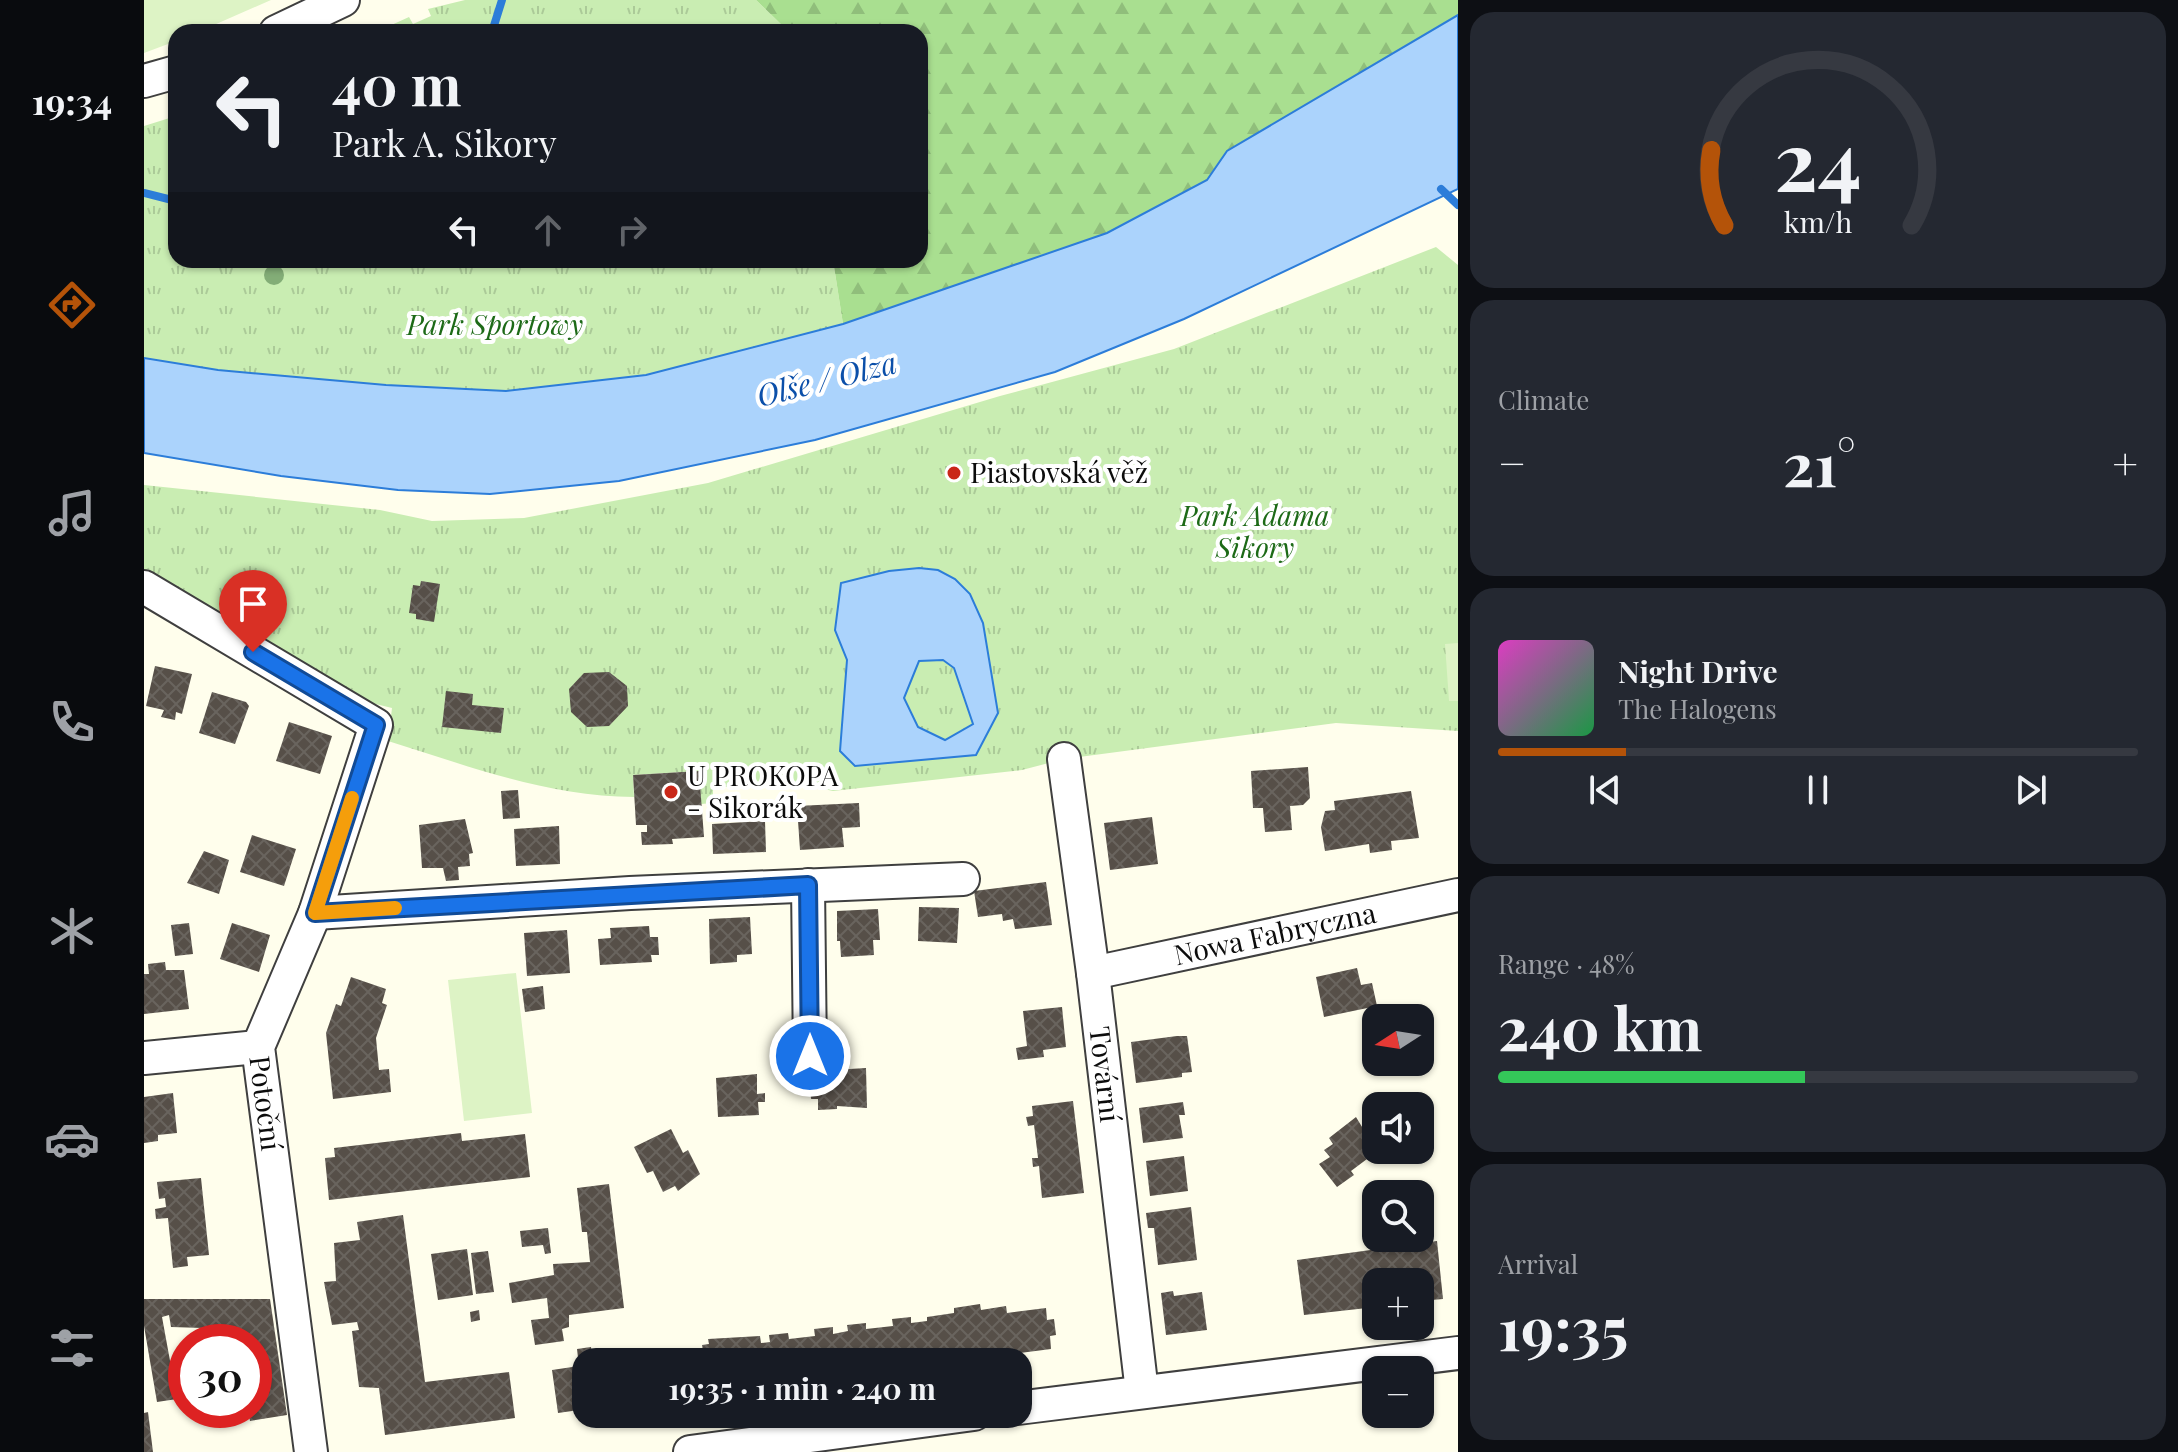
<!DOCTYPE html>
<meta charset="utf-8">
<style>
body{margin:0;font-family:"Playfair Display",serif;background:#242831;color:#f1f3f6;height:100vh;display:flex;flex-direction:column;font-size:30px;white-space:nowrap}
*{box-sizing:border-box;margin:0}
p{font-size:26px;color:#9ea1a6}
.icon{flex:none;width:44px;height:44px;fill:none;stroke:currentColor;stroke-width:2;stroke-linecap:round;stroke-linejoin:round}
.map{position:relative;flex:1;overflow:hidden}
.drawer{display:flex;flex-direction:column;gap:12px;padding:12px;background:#0d0f14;width:720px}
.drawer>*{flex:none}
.banner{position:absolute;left:24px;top:24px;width:760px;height:244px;border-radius:24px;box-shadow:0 2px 6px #0004;background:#171b24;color:#f1f3f6;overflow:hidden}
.needle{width:52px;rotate:258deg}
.controls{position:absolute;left:1218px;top:1004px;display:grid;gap:16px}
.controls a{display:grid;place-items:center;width:72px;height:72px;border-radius:16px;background:#171b24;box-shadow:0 2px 6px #0004;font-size:40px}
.speed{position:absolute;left:24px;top:1324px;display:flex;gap:16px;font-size:40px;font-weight:700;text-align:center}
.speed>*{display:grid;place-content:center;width:104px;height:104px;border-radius:50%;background:#171b24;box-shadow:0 2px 6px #0004;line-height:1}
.speed .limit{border:12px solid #d22;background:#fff;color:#111}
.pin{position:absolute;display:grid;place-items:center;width:68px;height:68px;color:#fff;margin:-82px -34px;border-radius:50% 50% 50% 0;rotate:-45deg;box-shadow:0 0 8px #0007}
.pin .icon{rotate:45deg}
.me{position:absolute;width:88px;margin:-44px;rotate:0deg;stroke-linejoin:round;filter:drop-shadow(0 0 6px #0008)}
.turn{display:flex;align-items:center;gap:28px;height:168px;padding:0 32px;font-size:36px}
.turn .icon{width:104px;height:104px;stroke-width:2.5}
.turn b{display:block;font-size:56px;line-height:68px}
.lanes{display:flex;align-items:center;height:76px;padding:0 32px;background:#0003;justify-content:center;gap:40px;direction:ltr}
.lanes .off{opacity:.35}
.big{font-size:60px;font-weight:700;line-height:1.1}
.drawer .widget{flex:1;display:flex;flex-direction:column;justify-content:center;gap:12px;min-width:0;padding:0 28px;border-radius:24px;background:#242831}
.drawer .dial{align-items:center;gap:0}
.dial svg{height:208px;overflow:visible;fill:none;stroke:#363941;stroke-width:7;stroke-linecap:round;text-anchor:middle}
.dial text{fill:#f1f3f6;stroke:none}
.song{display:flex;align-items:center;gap:24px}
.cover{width:96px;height:96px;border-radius:12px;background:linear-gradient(135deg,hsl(310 70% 55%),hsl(140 70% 35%))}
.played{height:8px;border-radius:4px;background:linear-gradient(90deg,#b45309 20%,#363941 20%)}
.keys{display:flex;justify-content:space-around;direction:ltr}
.heat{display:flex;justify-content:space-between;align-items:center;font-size:44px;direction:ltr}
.charge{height:12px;border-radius:6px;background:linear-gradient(90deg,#34c759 48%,#363941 0)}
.trip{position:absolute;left:428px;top:1348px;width:460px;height:80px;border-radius:24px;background:#171b24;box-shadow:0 2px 6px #0004;font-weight:700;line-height:80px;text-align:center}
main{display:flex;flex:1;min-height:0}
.tab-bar{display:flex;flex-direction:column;width:144px;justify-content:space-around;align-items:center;background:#090b0e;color:#9ea1a6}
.tab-bar .icon{width:56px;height:56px}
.tab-bar .active{color:#b45309}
.tab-bar b{font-size:36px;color:#f1f3f6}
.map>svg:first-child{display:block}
.grass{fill:url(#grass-tufts)}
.forest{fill:url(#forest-firs)}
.pitch{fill:#ddf3c5}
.water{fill:#abd3fc;stroke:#2c7dd9;stroke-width:2;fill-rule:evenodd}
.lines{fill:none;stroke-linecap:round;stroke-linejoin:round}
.stream{stroke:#2c7dd9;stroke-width:8}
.building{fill:url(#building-cross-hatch)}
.minor-casing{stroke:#3f3f3f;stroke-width:36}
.minor{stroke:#fff;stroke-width:32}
.tree{fill:#83ad77}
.route-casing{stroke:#114b97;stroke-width:20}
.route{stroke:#1a73e8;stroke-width:14}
.slow{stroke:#f59e0b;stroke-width:14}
.poi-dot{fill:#c92718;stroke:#fff;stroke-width:3}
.labels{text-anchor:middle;stroke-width:8;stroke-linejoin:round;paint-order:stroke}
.park-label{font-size:28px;font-style:italic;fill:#1d6a17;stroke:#fff}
.poi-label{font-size:28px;fill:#0c0c0c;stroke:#fff;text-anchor:start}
.street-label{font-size:28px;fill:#0c0c0c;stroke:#fff}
.water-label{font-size:30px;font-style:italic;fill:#0b4fa9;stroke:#fff}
</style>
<main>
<nav class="tab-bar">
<b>19:34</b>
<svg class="icon active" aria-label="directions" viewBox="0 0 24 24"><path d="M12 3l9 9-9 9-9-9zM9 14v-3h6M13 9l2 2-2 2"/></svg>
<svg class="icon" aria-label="music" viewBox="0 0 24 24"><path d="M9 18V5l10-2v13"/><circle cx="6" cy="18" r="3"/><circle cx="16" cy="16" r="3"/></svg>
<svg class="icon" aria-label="phone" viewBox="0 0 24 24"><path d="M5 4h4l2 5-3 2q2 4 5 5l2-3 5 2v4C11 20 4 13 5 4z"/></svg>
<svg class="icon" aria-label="climate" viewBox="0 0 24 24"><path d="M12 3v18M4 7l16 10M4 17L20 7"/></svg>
<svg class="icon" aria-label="car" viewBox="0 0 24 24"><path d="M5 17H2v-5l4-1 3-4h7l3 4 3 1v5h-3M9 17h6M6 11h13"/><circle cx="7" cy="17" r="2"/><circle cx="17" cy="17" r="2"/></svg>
<svg class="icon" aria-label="filters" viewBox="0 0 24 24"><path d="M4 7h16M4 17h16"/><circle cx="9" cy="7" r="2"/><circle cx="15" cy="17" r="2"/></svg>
</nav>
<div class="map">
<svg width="1314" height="1452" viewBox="0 0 1314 1452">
<defs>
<pattern id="grass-tufts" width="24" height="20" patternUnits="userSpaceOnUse" patternTransform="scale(2)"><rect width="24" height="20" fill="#c9edb2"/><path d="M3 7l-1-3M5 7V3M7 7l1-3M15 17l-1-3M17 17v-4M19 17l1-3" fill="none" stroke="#abca98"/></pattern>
<pattern id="forest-firs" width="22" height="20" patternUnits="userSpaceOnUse" patternTransform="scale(2)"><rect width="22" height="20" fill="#a9df90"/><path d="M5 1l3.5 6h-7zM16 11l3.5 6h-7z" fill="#90be7b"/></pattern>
<pattern id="building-cross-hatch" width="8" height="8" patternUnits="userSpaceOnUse" patternTransform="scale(2)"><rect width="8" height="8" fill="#564f48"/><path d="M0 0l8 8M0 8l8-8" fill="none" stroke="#69645e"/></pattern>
</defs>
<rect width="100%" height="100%" fill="#fffeec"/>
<!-- grass -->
<path class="grass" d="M321,0H612L645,32H232L265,17L269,24L287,16L284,9Z
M32,116V260H689L699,324L502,375L363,391L242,385L74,370L0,358V126Z
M1292,247L1314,265V731L1192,723L920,759L878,770L689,791L647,782L569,788V803L557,804L555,771L489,775L490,797C404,797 325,766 244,741L248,708L203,697L0,574V485L236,510L288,521L380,518L564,483L856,396L1030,349Z"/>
<!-- forest -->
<path class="forest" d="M612,0H1314V15L1083,151L1063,180L963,233L699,324L689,260H776V32H645Z"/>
<!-- pitch -->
<path class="pitch" d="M0,0H127L54,32H32V41L0,53Z
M1314,643V701H1305L1301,644Z
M372,973L388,1113L320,1121L304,980Z"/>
<!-- water -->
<path class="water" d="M1314,15V189L1040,319L911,372L671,440L475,481L346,494L254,490L137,476L0,453V358L74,370L242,385L362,391L502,375L699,324L963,233L1063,180L1083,151Z
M775,568L794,570L811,579L826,594L839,623L854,713L832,755L711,766L696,751L703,660L691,630L697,583L745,571ZM799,660L810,668L829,724L801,740L774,727L760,698L775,661Z"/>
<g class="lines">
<!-- stream -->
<path class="stream" d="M348,32L358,0
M1297,189L1314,205
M0,193L32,201"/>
</g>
<!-- building -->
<path class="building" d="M277,581L296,584L290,622L272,619V614L265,613L269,585L276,586Z
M11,666L48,674L38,714L32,712L31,720L17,717L20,710L2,706Z
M465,672L483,686L484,706L465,726L443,727L427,712L425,689L440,673Z
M302,691L329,694L328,705L360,708L357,733L298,727Z
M68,692L102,702L105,706L91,744L55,733Z
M145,722L188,736L176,774L132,761Z
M1164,767L1166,798L1159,805L1146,806L1148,830L1121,832L1119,808H1109L1107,771Z
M555,771L560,837L528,839L529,844L498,845L497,832H503V825H492L489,775Z
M374,790L376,818L359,819L357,791Z
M1267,791L1275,838L1247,841L1248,850L1226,853L1225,844L1181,851L1177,827L1181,811L1191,810L1190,801Z
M715,803L716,827L698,828L700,847L656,850L653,806Z
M1008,817L1014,864L966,870L960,823Z
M321,819L329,853L325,854L326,866L314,867L315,880L302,881L299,868H278L275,825Z
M621,821L622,852L569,854L568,824Z
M415,826L416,864L372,866L370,829Z
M108,835L152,849L140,886L96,872Z
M60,851L85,860L75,894L43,883Z
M902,882L908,925L871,929L869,919L859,921L858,914L834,917L830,891Z
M775,907L815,908L813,943L774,941Z
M734,909L736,940H729L730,955L697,957L696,941H693V911Z
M606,917L608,954L593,955V962L566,964L565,919Z
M45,923L49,954L31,956L27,925Z
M88,923L126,935L115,972L76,959Z
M505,926L506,937H514L515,955H507L508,962L456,965L454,939L467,938L466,928Z
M423,930L426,973L383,976L380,933Z
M21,962L22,970H40L45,1009L0,1014V974H5L4,964Z
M1213,968L1217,985L1228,983L1233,1006L1180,1017L1172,977Z
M207,977L242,989L238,1003L243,1005L232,1038L235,1070L245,1069L247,1092L189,1099L182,1033L192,1004L197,1006Z
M399,986L401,1009L381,1012L378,989Z
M918,1007L922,1047L899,1050L900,1057L874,1060L872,1048L883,1046L879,1011Z
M1033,1036H1043L1048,1072L1038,1073V1077L992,1083L987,1042Z
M722,1068L723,1108L693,1106V1109L674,1110V1099H667L666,1087L673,1086L672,1071Z
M613,1074V1094L621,1093V1102H614L615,1115L574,1117L572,1078Z
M29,1093L33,1133L14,1135V1141L0,1143V1097Z
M929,1101L940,1193L898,1198L895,1166L889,1167L888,1158H894L890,1125L884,1126L882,1117L889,1116L888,1106Z
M1039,1102L1041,1115H1035L1039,1138L999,1143L995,1108Z
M1212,1117L1232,1150H1235L1207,1171L1210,1175L1193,1187L1175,1164L1186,1157L1180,1150L1189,1144L1185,1138Z
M527,1129L539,1153L544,1150L556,1174L534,1191L531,1186L519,1192L509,1171L503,1173L490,1147Z
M317,1133L318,1141L381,1134L386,1177L185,1200L181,1158L191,1157L190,1148Z
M1040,1156L1044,1191L1006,1196L1002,1161Z
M57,1178L65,1255L43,1257L44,1266L29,1268L24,1218L12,1219L11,1209L22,1207L21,1198L15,1199L13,1182Z
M465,1184L480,1308L425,1315V1327L418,1329L420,1341L391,1345L387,1320L405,1318L403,1298L368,1303L365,1283L410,1275L409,1264L446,1262L443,1232H438L433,1188Z
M1047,1207L1053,1260L1014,1265L1010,1228H1004L1002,1213Z
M259,1215L281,1382L365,1372L371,1418L241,1435L235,1388L215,1387L208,1331L215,1330L213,1322L188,1325L180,1282L192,1281L190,1243L216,1240L213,1222Z
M404,1228L407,1253L401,1254L399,1245L378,1247L376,1231Z
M1293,1241L1299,1299L1276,1301V1282H1232V1307L1160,1315L1153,1260Z
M323,1249L329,1295L294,1300L287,1254Z
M344,1251L350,1292L332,1294L327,1253Z
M1029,1291L1030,1296L1058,1292L1063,1330L1022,1335L1017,1293Z
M0,1299H126L143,1415L106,1421L104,1410H110V1342H93L91,1329L27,1327L25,1315L18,1317L33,1399L13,1402L0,1326Z
M836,1304L837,1310L862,1306L863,1313L902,1308L903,1320L910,1319L912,1335L906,1336L907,1349L803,1362H561L558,1345L565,1344L564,1339L616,1336L617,1343L626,1342L625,1335L644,1333L645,1339L671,1336L670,1329L689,1327V1334L704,1331L703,1325L722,1323V1329L749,1326L748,1319L767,1317V1323L783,1321V1317L810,1313V1308Z
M335,1310L336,1320L327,1322L326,1312Z
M447,1347L449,1362H442V1409L414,1413L408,1370L435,1366L433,1349Z
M1285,1396L1288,1411L1276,1412V1397Z
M4,1412L9,1452H0V1413Z"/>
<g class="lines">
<defs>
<g id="minor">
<path d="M132,32L199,0"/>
<path d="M0,81L32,72"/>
<path id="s1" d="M0,587L232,725L171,913L114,1047L167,1452"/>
<path id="s2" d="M920,759L949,973L998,1392"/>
<path d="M664,885L666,1056"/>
<path d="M171,913L486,893L819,879"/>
<path id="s3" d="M949,973L1314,895"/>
<path d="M0,1058L114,1047"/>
<path d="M874,1408L1314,1353"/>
<path d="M546,1452L830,1414"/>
</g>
</defs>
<!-- minor casing -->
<use href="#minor" class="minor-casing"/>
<!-- minor -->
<use href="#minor" class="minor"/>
</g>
<!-- trees -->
<circle class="tree" cx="130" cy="275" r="10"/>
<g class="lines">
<defs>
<path id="route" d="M109,652L232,725L171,913L664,885L666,1056"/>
</defs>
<!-- route casing -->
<use href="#route" class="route-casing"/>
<!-- route -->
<use href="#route" class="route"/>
<!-- slow -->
<path class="slow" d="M208,798L171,913L251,908"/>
</g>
<!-- markers -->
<g class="poi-dot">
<circle cx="810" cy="473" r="8"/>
<circle cx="527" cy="792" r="8"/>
</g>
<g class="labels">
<!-- park labels -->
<g class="park-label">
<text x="351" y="335">Park Sportowy</text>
<text x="1111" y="526">Park Adama<tspan x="1111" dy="32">Sikory</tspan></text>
</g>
<!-- poi labels -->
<g class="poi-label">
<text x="826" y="483">Piastovská věž</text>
<text x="543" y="786">U PROKOPA<tspan x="543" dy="32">- Sikorák</tspan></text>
</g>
<!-- street labels -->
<g class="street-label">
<text dy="10" stroke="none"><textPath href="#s3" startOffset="186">Nowa Fabryczna</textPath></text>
<text dy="10" stroke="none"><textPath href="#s2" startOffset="318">Tovární</textPath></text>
<text dy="10" stroke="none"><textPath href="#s1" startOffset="670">Potoční</textPath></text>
</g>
<!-- water labels -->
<g class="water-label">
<text transform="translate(683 380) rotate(-14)" y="10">Olše / Olza</text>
</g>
</g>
</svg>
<div class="controls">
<a><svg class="needle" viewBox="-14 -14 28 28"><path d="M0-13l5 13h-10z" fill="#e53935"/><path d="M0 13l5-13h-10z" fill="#9ea1a6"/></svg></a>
<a><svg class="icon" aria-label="sound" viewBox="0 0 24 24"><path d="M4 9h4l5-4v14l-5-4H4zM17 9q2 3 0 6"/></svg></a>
<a><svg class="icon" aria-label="search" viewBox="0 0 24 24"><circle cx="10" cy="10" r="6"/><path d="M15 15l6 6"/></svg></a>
<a>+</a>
<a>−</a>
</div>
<div class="speed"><div class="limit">30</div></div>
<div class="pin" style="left:109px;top:652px;background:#d93025"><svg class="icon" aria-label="arrive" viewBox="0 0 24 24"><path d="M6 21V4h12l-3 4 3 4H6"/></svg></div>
<svg class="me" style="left:666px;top:1056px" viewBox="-20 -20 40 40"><circle r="17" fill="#1a73e8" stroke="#fff" stroke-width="3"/><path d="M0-11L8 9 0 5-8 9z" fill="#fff"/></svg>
<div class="trip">19:35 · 1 min · 240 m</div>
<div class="banner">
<div class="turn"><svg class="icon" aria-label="left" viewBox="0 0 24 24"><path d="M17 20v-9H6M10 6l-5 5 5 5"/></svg><div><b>40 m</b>Park A. Sikory</div></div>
<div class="lanes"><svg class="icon" aria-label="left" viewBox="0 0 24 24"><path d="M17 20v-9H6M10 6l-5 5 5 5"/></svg><svg class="icon off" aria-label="ahead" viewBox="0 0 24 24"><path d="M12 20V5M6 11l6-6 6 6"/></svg><svg class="icon off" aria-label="right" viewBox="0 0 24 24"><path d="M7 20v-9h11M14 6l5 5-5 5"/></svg></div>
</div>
</div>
<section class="drawer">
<div class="widget dial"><svg viewBox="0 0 100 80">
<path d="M14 69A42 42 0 1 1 86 69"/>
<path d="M14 69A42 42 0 0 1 9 40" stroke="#b45309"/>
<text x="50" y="56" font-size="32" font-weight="700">24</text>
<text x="50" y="72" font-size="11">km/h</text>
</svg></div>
<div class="widget"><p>Climate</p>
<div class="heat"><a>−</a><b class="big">21°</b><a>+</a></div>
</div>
<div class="widget">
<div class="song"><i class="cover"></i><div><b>Night Drive</b><p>The Halogens</p></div></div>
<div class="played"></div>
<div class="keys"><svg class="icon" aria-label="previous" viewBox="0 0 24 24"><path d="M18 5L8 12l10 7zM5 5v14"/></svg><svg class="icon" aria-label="pause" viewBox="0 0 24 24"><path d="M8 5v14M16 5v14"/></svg><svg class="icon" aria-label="next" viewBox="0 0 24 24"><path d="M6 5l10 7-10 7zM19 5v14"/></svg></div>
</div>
<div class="widget"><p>Range · 48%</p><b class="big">240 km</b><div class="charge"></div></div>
<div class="widget"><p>Arrival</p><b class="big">19:35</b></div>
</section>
</main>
